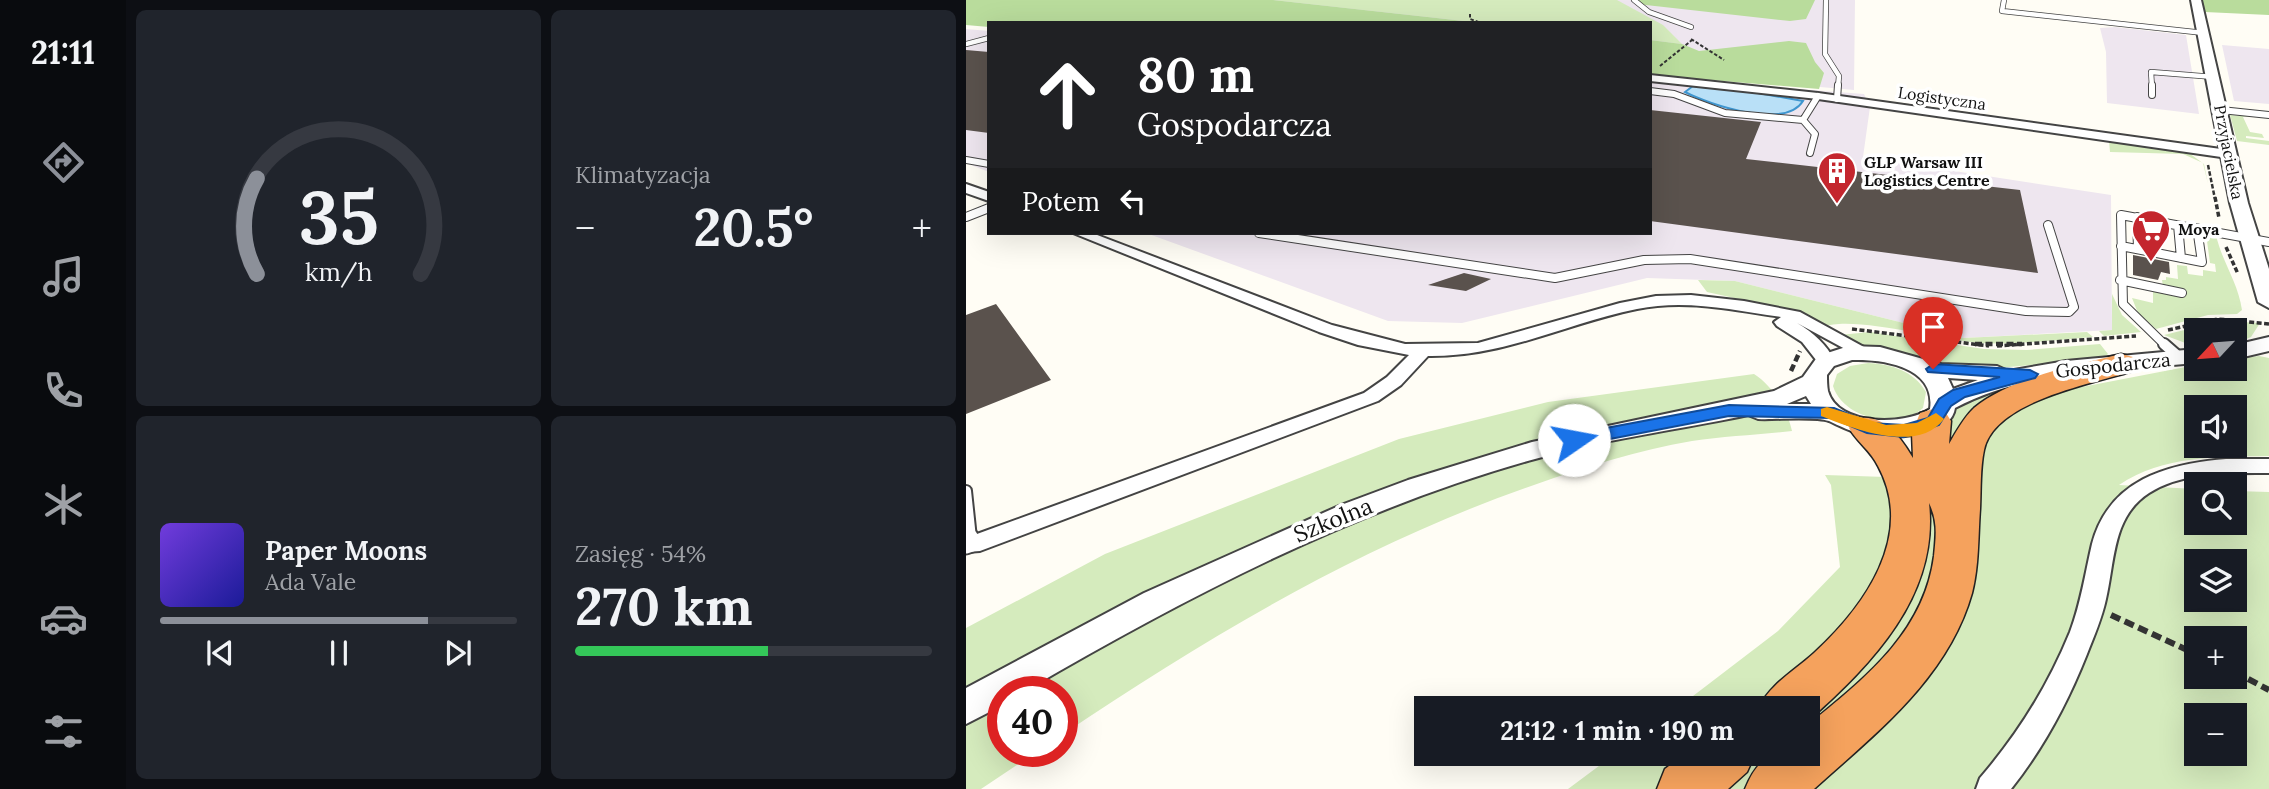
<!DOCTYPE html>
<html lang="pl">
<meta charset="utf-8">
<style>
body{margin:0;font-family:Lora,serif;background:#20242c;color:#f1f3f6;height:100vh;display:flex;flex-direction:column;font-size:26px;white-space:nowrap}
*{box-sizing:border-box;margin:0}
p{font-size:23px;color:#9ea1a6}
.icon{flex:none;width:38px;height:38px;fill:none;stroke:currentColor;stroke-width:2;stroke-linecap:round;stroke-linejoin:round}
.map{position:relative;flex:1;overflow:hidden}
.panel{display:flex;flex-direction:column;gap:10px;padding:10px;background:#0d0f14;width:840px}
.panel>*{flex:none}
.guide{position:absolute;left:21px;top:21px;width:665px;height:214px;border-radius:0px;box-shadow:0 7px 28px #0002;background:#202124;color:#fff;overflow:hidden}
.needle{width:46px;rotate:244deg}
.fabs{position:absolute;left:1218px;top:318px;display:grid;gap:14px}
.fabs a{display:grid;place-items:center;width:63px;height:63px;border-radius:0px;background:#171b24;box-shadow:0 7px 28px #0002;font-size:35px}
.speed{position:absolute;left:21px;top:676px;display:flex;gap:14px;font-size:35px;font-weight:700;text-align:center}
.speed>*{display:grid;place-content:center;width:91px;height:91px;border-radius:50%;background:#171b24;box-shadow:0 7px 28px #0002;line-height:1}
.speed .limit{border:10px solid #d22;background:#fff;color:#111}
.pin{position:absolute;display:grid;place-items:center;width:60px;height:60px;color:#fff;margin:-72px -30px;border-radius:50% 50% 50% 0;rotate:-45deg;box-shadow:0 0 7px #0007}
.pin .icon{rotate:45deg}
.me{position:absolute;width:77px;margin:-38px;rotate:78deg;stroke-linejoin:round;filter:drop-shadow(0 0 5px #0008)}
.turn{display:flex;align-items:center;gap:24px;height:147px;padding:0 35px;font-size:32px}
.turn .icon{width:91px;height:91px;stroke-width:2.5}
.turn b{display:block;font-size:49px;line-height:60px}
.then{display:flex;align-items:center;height:66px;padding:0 35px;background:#0003;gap:14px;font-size:26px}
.big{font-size:52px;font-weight:700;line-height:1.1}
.panel .widget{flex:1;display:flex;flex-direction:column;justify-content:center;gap:10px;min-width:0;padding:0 24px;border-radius:10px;background:#20242c}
.panel .dial{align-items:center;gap:0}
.dial svg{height:182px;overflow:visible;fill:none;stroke:#363941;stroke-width:7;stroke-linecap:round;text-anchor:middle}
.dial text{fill:#f1f3f6;stroke:none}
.song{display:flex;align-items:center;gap:21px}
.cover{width:84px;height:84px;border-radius:10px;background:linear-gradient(135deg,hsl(260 70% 55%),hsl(240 70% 35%))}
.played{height:7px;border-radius:4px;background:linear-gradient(90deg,#8c9099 75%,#363941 75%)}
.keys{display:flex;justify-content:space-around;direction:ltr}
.heat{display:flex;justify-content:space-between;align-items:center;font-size:38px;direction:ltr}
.charge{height:10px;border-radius:5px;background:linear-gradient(90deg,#34c759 54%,#363941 0)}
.panel .tiles{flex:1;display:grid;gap:10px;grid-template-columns:repeat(2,1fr)}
.trip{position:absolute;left:448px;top:696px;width:406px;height:70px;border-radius:0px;background:#171b24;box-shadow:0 7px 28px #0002;font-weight:700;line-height:70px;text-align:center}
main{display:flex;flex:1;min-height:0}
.tab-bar{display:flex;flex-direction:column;width:126px;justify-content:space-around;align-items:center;background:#090b0e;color:#9ea1a6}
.tab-bar .icon{width:49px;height:49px}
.tab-bar .active{color:#8c9099}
.tab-bar b{font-size:32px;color:#f1f3f6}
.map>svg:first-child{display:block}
.industrial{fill:#eee6ef}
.green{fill:#d5ebbd;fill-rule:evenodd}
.forest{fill:#b9dc9c}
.water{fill:#b9e0f7;stroke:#3f96cf;stroke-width:2}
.building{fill:#5a524d}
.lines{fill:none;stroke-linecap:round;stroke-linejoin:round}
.service-far4-casing{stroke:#444;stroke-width:6}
.service-far3-casing{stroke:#444;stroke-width:8}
.service-far2-casing{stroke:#444;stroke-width:10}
.service-far1-casing{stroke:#444;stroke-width:14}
.service-casing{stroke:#444;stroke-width:17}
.minor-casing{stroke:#444;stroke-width:4}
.tertiary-casing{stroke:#444;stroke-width:4}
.motorway-casing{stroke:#222;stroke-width:3}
.path-far4{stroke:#333;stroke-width:2;stroke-dasharray:3.5 2;stroke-linecap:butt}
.path-far3{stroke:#333;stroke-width:2.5;stroke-dasharray:4.5 2;stroke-linecap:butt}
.path-far2{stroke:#333;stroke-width:3.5;stroke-dasharray:5 2.5;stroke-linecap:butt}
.path-far1{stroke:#333;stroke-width:4.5;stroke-dasharray:7 3.5;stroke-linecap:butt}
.path{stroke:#333;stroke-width:6;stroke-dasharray:10 5;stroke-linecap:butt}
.service-far4{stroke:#fff;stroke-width:4.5}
.service-far3{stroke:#fff;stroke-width:6}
.service-far2{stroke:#fff;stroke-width:8}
.service-far1{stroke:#fff;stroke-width:10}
.service{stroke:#fff;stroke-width:13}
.minor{fill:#fff;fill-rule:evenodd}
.tertiary{fill:#fff;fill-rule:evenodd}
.motorway{fill:#f5a25d;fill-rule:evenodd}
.route{fill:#1a73e8;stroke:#114b97;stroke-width:2}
.slow{fill:#f59e0b}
.labels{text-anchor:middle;stroke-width:7;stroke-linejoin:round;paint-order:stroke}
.far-street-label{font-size:16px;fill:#111;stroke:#fff}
.far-poi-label{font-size:16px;font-weight:bold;fill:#111;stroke:#fff;text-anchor:start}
.street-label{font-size:19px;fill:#111;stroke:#fff}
.near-street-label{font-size:23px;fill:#111;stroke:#fff}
</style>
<main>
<nav class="tab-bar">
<b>21:11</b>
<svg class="icon active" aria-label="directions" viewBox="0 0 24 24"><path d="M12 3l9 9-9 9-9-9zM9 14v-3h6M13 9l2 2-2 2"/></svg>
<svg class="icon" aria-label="music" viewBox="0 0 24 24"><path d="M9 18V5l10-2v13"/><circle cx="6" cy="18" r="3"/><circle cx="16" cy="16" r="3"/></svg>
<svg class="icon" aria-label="phone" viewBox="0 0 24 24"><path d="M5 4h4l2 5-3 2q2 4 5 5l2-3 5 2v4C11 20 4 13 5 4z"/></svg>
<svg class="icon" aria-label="climate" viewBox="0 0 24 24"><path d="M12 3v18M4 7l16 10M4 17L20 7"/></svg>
<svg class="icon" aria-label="car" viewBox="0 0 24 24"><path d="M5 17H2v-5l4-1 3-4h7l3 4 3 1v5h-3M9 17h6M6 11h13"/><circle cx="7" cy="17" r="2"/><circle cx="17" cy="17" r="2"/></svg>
<svg class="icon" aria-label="filters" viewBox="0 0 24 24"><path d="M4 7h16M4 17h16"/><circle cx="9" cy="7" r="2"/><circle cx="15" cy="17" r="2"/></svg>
</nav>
<section class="panel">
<div class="tiles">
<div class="widget dial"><svg viewBox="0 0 100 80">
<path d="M14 69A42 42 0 1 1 86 69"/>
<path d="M14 69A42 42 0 0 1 14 27" stroke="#8c9099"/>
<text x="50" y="56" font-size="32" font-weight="700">35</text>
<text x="50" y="72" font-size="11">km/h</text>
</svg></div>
<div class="widget"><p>Klimatyzacja</p>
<div class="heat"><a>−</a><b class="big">20.5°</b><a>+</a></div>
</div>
<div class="widget">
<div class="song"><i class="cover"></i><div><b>Paper Moons</b><p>Ada Vale</p></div></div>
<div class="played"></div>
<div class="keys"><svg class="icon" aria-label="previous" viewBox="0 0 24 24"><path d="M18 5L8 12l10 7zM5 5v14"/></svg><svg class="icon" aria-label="pause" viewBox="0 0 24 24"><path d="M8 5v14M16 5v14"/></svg><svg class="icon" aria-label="next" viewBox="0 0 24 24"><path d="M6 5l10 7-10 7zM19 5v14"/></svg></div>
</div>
<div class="widget"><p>Zasięg · 54%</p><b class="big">270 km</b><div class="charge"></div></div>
</div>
</section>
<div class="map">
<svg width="1303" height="789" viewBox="0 0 1303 789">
<rect width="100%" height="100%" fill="#fffdf5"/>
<!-- industrial -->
<path class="industrial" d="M0,0H889L888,90L684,72V23H54Z
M1149,27L1220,35L1233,114L1141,103L1140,52L1134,28Z
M0,29L23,31V172L0,163Z
M1256,45L1303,49V104L1268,101Z
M684,78L898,94L904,107L897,157L1145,195L1146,330L998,338L769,281L681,278L496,323L422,321L180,233H684Z"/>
<!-- green -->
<path class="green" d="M307,0H651L697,25L716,44L684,40V23H516Z
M1264,115L1287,117H1277L1284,132L1296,134L1298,138L1280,136V138L1303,141V145L1271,141Z
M1143,141L1223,153L1238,164L1242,184L1237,163L1217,154L1144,152Z
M1237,233L1250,235C1256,262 1272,282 1276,310L1271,314L1242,315L1190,329L1172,313L1166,298L1187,303V290L1197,286L1196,280H1200V277L1212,279L1211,265L1221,266L1222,274L1237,276V270L1250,272L1249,264L1244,263L1241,241L1235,235Z
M732,280L769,281L998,338L1121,332L1127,337C1089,340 1051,345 1013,343C978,340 884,315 858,327L809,307L741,292Z
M1146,294L1156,315L1175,332L1138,336L1133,331L1146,330Z
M1255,321L1294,323L1285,337L1269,344V331H1230V347L1198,335Z
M904,332L1018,349L1061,350L1134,344L1142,354L1135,359L1032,368L963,363L932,352L893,344L873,335Z
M1293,356L1303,358V456C1252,457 1197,455 1153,485L1230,489V523H1269V491L1303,492V789H602L649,754H842V709H710L812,631L874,567L865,485L859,475L982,479C982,463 979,441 983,424C991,392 1033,388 1060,384L1050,390L1007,462L1036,415L1090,392L1230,365V369H1269V359ZM1230,408H1269V446H1230ZM1230,562H1269V600H1230ZM1230,639H1269V677H1230ZM1230,716H1269V754H1230Z
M902,363C925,364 948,371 960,392L957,408C933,431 877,419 867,386L871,374L884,366Z
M788,374C806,385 822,411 826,431C793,435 759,436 726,441C672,450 619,467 568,485C397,544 245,635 96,735V691H37V751H72L15,789H0V628L139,554L433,439L582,402Z"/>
<!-- forest -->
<path class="forest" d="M0,0H307L516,23H23V27L0,25Z
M670,0H849L840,19L824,21L671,4Z
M1236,0H1303V15L1239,12Z
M684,40L716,44L733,51L823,41L840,43L849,62L858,73L853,89L684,75Z"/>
<!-- water -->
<path class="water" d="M727,86L775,90L837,101C819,130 744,105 719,92Z"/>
<!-- building -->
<path class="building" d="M0,50L23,52V133L0,130Z
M684,110L795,122L780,159L1054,190L1072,273L684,221Z
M1167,255L1203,262L1204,274L1195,272L1192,280L1167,275Z
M498,273L525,279L500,291L462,285Z
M30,304L85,380L0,414V315Z"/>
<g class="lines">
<defs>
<path id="service-far4" d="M668,0L683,12L725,27
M860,0L859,54L873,76L872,87
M1038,0L1036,11L1238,33
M0,44L23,38
M1186,87L1185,72L1248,77"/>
<path id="service-far3" d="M1186,85V95
M684,91L708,94L759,113L837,120
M871,99L872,85
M1255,110L1303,115
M844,153L849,134L837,120L852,96
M0,160L23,164"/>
<path id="service-far2" d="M0,217L23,208
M1171,217L1172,249
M1188,221L1190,253
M1212,225L1215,258
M293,233L589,278L678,260L724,259L1060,311L1103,312L1108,307L1082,225
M1155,246L1236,262L1231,228
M1154,280L1216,293
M1200,346L1157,304L1155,215L1303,242"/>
<path id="service-far1" d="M1198,344L1214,358
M0,491L5,538"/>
<path id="service" d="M0,547L6,545L5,536"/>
<path id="minor" d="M684,75L852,93L1262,150L1268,154L1262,158L852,99L684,81Z
M0,184L23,192V201L0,193Z
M107,233H126L366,325L439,344L512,343L654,303L690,296L725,295L778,301L834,312L907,352L898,357L892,356L831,323C848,333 860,344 869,361L860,366L854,365L836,342L811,326L808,322L815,317C766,310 720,299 671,309C598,324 539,357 462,356L435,385L412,401L14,551L0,552V538L398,393L421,377L443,355L392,345L353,332Z
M1260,459H1303V473C1264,473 1218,471 1183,493C1146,517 1149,561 1140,599C1136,618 1128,636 1121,654C1102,702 1077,749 1045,789H1010L1014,778C1052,734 1082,686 1104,632C1115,603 1119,574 1126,544C1143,480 1200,464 1260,459Z"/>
<path id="tertiary" d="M1225,0H1235L1282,203L1303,269V308L1292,302L1264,203Z
M1303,337V351L1269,359V345Z
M883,346L914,347L975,364L1031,366L1042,371L1100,361L1230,349V363C1150,371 1062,369 989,408C985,439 921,439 898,435C885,432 874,426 863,421C848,416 809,420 792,419L782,415C711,430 639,439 569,459C389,509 220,597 59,691H37V705L0,724V688L178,593L375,505L442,480L566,442L808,391L837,377L852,356ZM886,360C918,359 970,367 964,409C940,425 872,427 862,391C861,386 861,380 861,375L868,366ZM982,378L1012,380L987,389ZM840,396L845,404H821Z"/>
<path id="motorway" d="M1155,354L1167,357L1172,364L1167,371C1126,384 1028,401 1018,450C1014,468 1015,490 1014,509C1012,536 1013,566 1006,593C982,678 910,733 848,789H779C794,753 806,754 842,754V725C898,679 958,633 968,556C970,535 972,522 963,503C973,596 906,664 842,721V709H792C804,684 828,671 848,653C898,607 950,536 912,466C905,451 891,442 883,428L888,419C917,412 933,435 947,458L946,433L954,413L967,409L980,413L985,421L983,444C990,432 998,417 1008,408C1044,378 1110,365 1155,354Z
M719,754H789L781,772L762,789H691L699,769Z"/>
</defs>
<!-- service-far4 casing -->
<use href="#service-far4" class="service-far4-casing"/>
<!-- service-far3 casing -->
<use href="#service-far3" class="service-far3-casing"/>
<!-- service-far2 casing -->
<use href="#service-far2" class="service-far2-casing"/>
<!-- service-far1 casing -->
<use href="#service-far1" class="service-far1-casing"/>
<!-- service casing -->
<use href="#service" class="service-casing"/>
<!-- minor casing -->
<use href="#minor" class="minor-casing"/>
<!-- tertiary casing -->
<use href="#tertiary" class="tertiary-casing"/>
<!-- motorway casing -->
<use href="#motorway" class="motorway-casing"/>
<!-- path-far4 -->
<path class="path-far4" d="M504,14V19L515,23
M725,39L758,60
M694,66L726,40"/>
<!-- path-far3 -->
<path class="path-far3" d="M1242,165L1249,199"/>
<!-- path-far2 -->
<path class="path-far2" d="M1249,197L1253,218
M1260,247L1272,274
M886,329L1023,346
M1202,330L1252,319L1303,324
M1031,346L1170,336"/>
<!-- path-far1 -->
<path class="path-far1" d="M1009,344H1056
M825,371L834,351"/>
<!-- path -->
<path class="path" d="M1145,615L1230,654
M1269,672L1303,690"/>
<!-- service-far4 -->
<use href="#service-far4" class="service-far4"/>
<!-- service-far3 -->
<use href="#service-far3" class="service-far3"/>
<!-- service-far2 -->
<use href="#service-far2" class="service-far2"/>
<!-- service-far1 -->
<use href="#service-far1" class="service-far1"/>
<!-- service -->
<use href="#service" class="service"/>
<!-- minor -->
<use href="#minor" class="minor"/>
<!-- tertiary -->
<use href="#tertiary" class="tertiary"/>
<!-- motorway -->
<use href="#motorway" class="motorway"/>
</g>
<!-- route -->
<path class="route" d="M967,364L1064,370L1072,374L1069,378L999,397L985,406L973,425L938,437L901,433L866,418L763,416L608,446L599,440L608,434L763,405L868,408L904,423L938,425L962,418L973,399L987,390L1034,377L962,372L960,369Z"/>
<!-- slow -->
<path class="slow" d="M861,407L920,425L951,423L970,413L978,419C952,454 888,429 855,416V409Z"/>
<!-- icons -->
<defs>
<symbol id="building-pin" viewBox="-11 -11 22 30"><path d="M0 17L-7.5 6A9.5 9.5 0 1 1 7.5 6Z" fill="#c4262e" stroke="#fff"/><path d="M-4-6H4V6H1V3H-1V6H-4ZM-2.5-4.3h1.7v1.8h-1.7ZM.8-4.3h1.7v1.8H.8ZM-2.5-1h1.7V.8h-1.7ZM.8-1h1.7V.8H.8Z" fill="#fff"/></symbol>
<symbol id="supermarket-pin" viewBox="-11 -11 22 30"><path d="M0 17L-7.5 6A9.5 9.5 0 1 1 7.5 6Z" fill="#c4262e" stroke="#fff"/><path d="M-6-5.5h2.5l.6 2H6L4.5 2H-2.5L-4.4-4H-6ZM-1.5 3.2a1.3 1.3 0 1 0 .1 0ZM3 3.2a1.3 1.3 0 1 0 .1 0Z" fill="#fff"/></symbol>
</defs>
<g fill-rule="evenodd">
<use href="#building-pin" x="849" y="149" width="44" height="60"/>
<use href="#supermarket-pin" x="1163" y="207" width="44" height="60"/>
</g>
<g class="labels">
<!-- far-street labels -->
<g class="far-street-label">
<text transform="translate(976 98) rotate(8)" y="6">Logistyczna</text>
<text transform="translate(1263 152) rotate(79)" y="6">Przyjacielska</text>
</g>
<!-- far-poi labels -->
<g class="far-poi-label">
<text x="898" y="168">GLP Warsaw III<tspan x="898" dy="18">Logistics Centre</tspan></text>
<text x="1212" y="235">Moya</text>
</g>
<!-- street labels -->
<g class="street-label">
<text transform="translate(1147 365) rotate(-6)" y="7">Gospodarcza</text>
</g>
<!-- near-street labels -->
<g class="near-street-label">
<text transform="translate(367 520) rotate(-22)" y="8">Szkolna</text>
</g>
</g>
</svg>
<div class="fabs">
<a><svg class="needle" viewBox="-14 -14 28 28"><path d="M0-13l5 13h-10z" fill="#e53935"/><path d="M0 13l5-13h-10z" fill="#9ea1a6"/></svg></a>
<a><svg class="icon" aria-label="sound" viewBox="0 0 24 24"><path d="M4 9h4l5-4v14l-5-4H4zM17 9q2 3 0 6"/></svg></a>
<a><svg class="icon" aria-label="search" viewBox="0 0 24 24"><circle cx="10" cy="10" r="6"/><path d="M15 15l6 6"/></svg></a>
<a><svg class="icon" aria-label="layers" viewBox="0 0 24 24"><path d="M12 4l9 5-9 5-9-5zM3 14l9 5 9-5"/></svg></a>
<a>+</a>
<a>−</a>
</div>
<div class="speed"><div class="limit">40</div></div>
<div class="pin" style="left:967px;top:369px;background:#d93025"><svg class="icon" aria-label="arrive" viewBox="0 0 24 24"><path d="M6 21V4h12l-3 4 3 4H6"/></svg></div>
<svg class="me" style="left:608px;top:440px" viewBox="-20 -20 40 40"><circle r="19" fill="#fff"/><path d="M0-13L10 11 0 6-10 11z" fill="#1a73e8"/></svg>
<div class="trip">21:12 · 1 min · 190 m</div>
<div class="guide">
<div class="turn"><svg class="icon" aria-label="ahead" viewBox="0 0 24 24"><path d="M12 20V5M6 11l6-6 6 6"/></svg><div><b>80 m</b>Gospodarcza</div></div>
<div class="then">Potem<svg class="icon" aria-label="left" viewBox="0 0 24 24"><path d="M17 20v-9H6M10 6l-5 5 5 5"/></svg></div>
</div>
</div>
</main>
